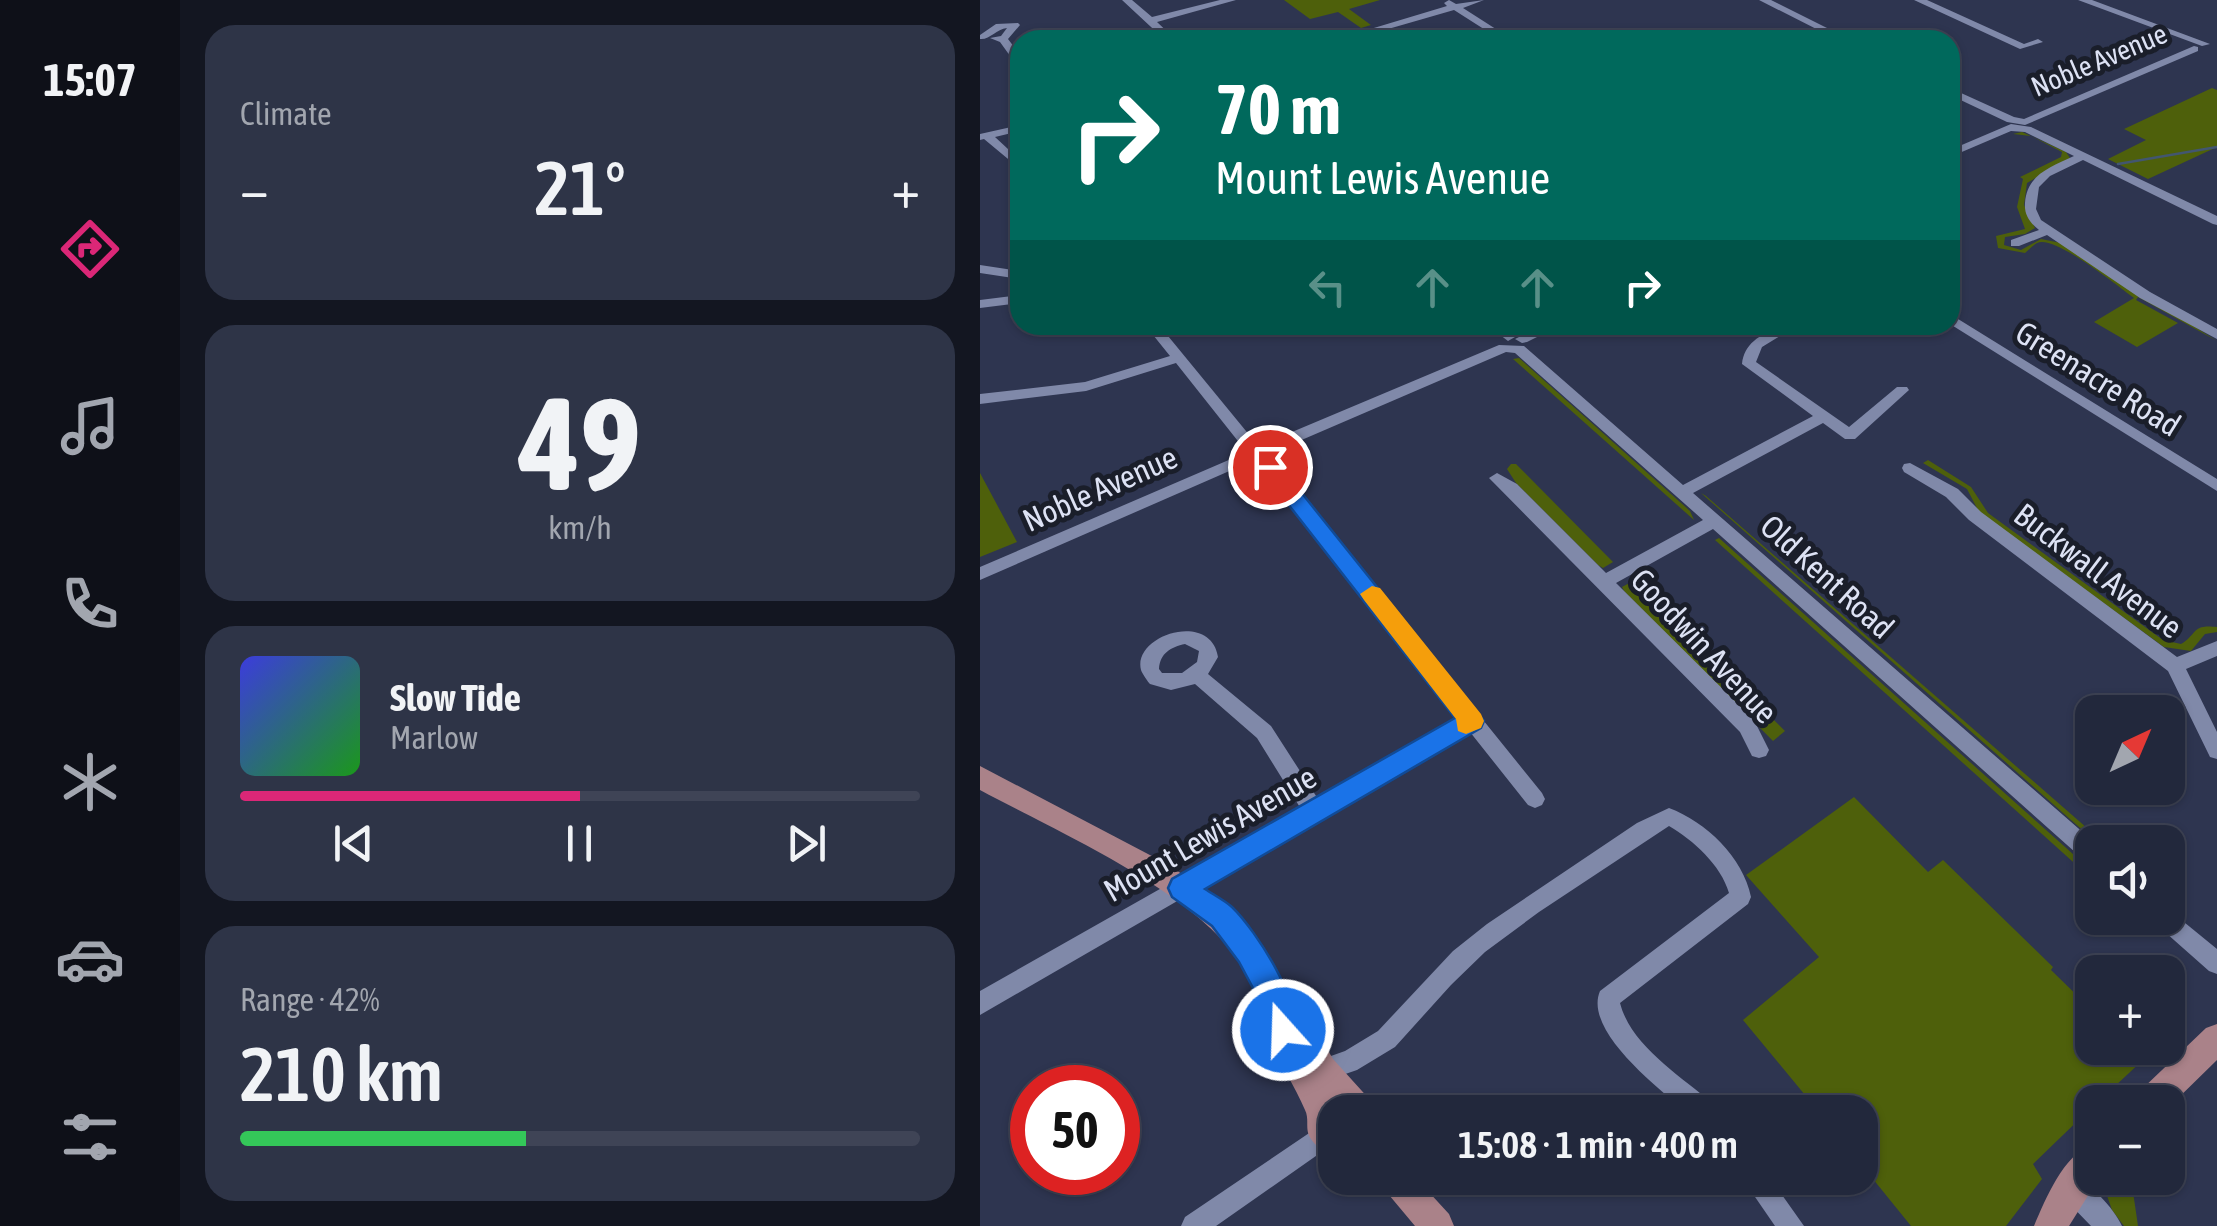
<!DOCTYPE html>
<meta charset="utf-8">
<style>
body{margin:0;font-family:"Asap Condensed",sans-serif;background:#2e3447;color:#f1f3f6;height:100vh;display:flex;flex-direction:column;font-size:38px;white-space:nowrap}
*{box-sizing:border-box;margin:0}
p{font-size:32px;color:#a2a6af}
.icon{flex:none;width:55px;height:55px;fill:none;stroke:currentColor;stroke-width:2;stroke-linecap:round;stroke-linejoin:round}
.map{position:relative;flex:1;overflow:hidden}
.drawer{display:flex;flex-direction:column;gap:25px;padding:25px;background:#131621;width:800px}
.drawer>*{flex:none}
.banner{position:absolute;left:30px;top:30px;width:950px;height:305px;border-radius:30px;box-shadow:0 2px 8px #0004,0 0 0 2px #3f4456;background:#00695c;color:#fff;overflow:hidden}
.needle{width:65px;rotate:44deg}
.controls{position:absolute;left:1095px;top:695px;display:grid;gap:20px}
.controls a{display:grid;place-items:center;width:110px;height:110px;border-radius:20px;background:#22283c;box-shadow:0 2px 8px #0004,0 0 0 2px #3f4456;font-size:50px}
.speed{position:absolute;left:30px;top:1065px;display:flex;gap:20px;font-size:50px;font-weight:700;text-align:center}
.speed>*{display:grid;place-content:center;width:130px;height:130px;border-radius:50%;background:#22283c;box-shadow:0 2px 8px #0004,0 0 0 2px #3f4456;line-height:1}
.speed .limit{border:15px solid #d22;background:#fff;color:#111}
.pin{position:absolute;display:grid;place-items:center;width:85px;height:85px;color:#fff;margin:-42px;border:5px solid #fff;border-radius:50%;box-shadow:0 2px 10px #0007}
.me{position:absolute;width:110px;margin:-55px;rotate:340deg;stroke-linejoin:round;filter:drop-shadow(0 0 8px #0008)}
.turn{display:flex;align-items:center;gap:35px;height:210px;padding:0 40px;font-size:45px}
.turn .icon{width:130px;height:130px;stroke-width:2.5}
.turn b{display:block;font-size:70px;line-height:85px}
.lanes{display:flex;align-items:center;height:95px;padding:0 40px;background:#0003;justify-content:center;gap:50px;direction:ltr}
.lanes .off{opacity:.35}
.big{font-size:75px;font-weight:600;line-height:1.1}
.drawer .card{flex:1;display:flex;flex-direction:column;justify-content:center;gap:15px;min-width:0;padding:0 35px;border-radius:30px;background:#2e3447}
.drawer .dial{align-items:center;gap:0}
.dial b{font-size:130px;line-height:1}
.song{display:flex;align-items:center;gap:30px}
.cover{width:120px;height:120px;border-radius:15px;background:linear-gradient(135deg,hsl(240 70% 55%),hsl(120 70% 35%))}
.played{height:10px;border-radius:5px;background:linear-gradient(90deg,#db2777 50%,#3f4456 50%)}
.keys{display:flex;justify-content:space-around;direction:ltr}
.heat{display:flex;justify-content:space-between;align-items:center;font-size:55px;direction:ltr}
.charge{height:15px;border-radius:8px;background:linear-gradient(90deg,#34c759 42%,#3f4456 0)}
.trip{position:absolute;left:338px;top:1095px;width:560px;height:100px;border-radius:30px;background:#22283c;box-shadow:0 2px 8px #0004,0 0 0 2px #3f4456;font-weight:600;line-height:100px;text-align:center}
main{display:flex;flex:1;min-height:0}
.menu{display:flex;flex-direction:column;width:180px;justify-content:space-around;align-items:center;background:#0e1018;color:#a2a6af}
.menu .icon{width:70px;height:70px}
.menu .selected{color:#db2777}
.menu b{font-size:45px;color:#f1f3f6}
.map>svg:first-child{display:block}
.green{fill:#4e600b}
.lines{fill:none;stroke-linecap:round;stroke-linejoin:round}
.stream{stroke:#425670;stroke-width:2.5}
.minor{fill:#8089a9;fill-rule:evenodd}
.major{fill:#aa8289;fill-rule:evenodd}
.route{fill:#1a73e8;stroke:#114b97;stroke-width:2.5}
.slow{fill:#f59e0b}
.labels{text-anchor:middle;stroke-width:10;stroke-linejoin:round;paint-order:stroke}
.far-street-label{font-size:28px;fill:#dde2f4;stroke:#1a1e2a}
.street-label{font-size:32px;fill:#dde2f4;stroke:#1a1e2a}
</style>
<main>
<nav class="menu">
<b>15:07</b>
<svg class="icon selected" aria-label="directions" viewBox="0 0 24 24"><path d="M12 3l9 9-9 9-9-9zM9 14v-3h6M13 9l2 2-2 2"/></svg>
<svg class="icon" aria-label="music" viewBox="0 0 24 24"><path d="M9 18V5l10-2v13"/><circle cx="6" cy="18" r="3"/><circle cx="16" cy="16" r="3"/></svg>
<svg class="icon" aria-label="phone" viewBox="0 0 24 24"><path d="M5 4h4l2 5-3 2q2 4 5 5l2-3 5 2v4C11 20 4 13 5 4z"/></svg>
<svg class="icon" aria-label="climate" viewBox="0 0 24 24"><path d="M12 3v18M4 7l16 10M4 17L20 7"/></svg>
<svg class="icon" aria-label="car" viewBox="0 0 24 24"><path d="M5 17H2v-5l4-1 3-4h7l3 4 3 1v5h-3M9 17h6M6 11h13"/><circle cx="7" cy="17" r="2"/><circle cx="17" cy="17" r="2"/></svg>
<svg class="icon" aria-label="filters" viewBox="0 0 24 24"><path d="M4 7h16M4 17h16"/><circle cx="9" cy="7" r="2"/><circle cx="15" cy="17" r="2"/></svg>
</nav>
<section class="drawer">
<div class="card"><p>Climate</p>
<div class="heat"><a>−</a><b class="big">21°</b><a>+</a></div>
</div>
<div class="card dial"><b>49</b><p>km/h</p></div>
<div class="card">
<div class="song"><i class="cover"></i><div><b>Slow Tide</b><p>Marlow</p></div></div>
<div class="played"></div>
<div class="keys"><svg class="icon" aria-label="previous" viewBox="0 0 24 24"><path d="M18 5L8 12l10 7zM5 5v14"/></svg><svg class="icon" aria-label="pause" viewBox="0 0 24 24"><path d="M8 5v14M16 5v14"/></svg><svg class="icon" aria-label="next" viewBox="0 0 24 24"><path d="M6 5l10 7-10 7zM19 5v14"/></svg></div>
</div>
<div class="card"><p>Range · 42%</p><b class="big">210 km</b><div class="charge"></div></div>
</section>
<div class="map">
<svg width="1237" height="1226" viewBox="0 0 1237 1226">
<rect width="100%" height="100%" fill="#2e3550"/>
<!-- green -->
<path class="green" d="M304,0H400L369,9L391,25L381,28L358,12L330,19Z
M1232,88L1237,90V147L1168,179L1128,159L1166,140L1144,129Z
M1042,132L1086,152L1090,158L1047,183L1044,205L1055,228L1045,234L1025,237L1024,245L1041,250L1061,239L1081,243L1237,341L1158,297L1156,300L1198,323L1157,347L1114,322L1154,298C1139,287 1074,234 1057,243C1052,246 1049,250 1045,253L1018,248L1016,236L1045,229L1037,207L1043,179L1040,177L1081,157L1082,152L1051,136L1033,134Z
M539,358L710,511L714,520L533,359Z
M948,460L991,487L1008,513L1183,640L1201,644C1218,634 1211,624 1237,627V632L1225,634L1211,651L1184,647L999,512L987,489L943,463Z
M531,464H536L633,562L623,568L618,565L536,483L527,469Z
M0,473L37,542L0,557Z
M721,493L726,496L1123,842H1116Z
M739,538L1112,871V879L735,540Z
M653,581L805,731L793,741L644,591L642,587Z
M874,797L948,872L963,860L1073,967L1071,970L1112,1010V1048H1152L1164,1059L1118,1102H1112V1107L1053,1164L1062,1179L1026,1226H931L880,1163V1112H839L763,1020L839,957L766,875Z
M1129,1178H1151L1158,1226H1144L1132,1210L1124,1187Z"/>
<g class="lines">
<!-- stream -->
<path class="stream" d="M1138,164L1237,147"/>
<!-- minor -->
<path class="minor" d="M142,0H152L172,17L240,0H256L177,22L196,40H185Z
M469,0L476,4L504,0L483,8L533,40H521L474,10L370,40H354L467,6L464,3Z
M779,0H791L871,40H858Z
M934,0H947L1044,44L1058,39L1063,42L1040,49Z
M1098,0H1112L1230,44L1222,46Z
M38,23L40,25L28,39L40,55V60H33L20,42L10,38L21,36L27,28C16,29 10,40 0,39V35L16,24Z
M1214,46L1218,47V51L1045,125L1027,122L970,95V88L1034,117L1044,119Z
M1031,124L1051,127L1237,216V225L1233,224L1103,160L1070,176L1059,187L1056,209L1061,220L1170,292L1237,329V339L1160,298L1067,235L1039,246H1031V240L1059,230C1050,223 1044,215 1045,203C1047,174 1071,167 1094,156L1045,132L1031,131L970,157V150Z
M40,125V131L15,137L40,160V169L4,139L0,140V134Z
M0,265L40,271V279L0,273Z
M40,295V303L0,308V300Z
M970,314L1237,479V491L970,324Z
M165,325H179L275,442L278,446L275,450H265L196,363L106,391L0,404V394L105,382L190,356Z
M507,325H522L535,337L528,341Z
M563,325H581L547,342L542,343L535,339Z
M798,329L805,333L782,347L776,362L869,427L917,387H927L929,390L875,439H865L843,423L713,493L1114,842L1112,863L1105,861L733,529L636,583L774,720L789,750L786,756L779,758L772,756L760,732L509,478L517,473L537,484L626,573L723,520L535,353L526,352L296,451L291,452L283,447L286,443L519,345L544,346L703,485L833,416L762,364C764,344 780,334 798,329Z
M265,453L270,454L273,458L270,462L0,580V567Z
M285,455L290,456L562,793L565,799L562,805L555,808L548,805L490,732L0,1015V991L321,809L277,738L215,684L191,690L170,684C168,682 162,673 161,670C152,635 231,610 238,657L228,674L291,726L338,799L480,719L280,464L277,460ZM205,644L219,651L217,662L202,673H182L179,669C180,653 191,647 205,644Z
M930,463L978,489L1001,512L1197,657L1237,641V656L1206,669L1237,732V759L1230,757L1188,671L989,520L966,497L924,472L922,468L924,464Z
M689,808C726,822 763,857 771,897L768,904L640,1003C651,1046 701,1076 732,1103L735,1112H706C680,1089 603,1031 620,991L749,893C741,865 713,840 689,826L559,912L505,952L471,985L415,1047L377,1070L342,1082L334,1078L330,1070L334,1062L365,1051L398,1031L473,951L507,924L657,823Z
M1188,909L1237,949V974L1229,971L1177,925L1174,918H1188Z
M344,1123L353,1126L355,1132L353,1144L236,1226H201L205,1217Z
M1091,1174C1109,1182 1134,1208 1142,1226H1111L1082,1196L1078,1187L1082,1178Z
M762,1178H790L824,1226H795Z"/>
<!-- major -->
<path class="major" d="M0,766L187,864L251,907L279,942L307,995L326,1013L353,1059L391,1101L395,1112H355V1157C346,1153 337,1148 331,1139C324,1129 330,1120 325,1110C315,1086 300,1065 291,1041C282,1014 275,988 260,963C216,892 74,830 0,790Z
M1237,1024V1060L1188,1108V1102H1156L1160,1091L1226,1028Z
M1112,1144V1178H1119L1089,1226H1054C1066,1198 1083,1156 1112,1144Z
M399,1178H436L469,1214L474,1226H435L404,1189Z"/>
</g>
<!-- route -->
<path class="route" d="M290,460L297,462L504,721L501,728L225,889C234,895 244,900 252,907C276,930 327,1009 314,1041L303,1046L292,1041L282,1005L259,962L232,926L192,897L188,888L192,879L475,718L283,472V462Z"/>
<!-- slow -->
<path class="slow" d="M392,586L400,588L501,714L504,721L501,728L486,734L478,731L476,719L384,600L380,594Z"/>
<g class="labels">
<!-- far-street labels -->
<g class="far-street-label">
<text transform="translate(1119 60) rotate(-23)" y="10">Noble Avenue</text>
</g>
<!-- street labels -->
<g class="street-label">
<text transform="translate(1118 379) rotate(32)" y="11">Greenacre Road</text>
<text transform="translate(120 489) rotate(-24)" y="11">Noble Avenue</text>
<text transform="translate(1118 571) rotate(37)" y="11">Buckwall Avenue</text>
<text transform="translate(847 577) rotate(42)" y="11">Old Kent Road</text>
<text transform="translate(724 646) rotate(47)" y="11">Goodwin Avenue</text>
<text transform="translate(230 834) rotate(-30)" y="11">Mount Lewis Avenue</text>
</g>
</g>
</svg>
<div class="controls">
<a><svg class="needle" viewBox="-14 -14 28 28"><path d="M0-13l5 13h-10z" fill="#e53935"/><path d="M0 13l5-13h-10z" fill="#a2a6af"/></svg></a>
<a><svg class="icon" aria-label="sound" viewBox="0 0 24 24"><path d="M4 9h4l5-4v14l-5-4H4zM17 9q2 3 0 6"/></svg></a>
<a>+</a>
<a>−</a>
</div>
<div class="speed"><div class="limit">50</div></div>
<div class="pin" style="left:290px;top:467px;background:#d93025"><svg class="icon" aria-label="arrive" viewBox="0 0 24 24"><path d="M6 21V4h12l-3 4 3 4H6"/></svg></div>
<svg class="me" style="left:303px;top:1030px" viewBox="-20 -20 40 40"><circle r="17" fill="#1a73e8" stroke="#fff" stroke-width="3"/><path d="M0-11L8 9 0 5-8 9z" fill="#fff"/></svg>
<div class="trip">15:08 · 1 min · 400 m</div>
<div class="banner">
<div class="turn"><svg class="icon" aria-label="right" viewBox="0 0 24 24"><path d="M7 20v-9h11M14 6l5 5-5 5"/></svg><div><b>70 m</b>Mount Lewis Avenue</div></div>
<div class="lanes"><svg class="icon off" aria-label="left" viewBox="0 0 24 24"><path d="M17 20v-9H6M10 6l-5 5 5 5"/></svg><svg class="icon off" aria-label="ahead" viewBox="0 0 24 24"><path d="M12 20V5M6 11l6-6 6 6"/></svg><svg class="icon off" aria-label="ahead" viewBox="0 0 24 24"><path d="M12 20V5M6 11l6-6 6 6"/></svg><svg class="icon" aria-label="right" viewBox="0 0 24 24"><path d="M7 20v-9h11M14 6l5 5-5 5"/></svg></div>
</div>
</div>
</main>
